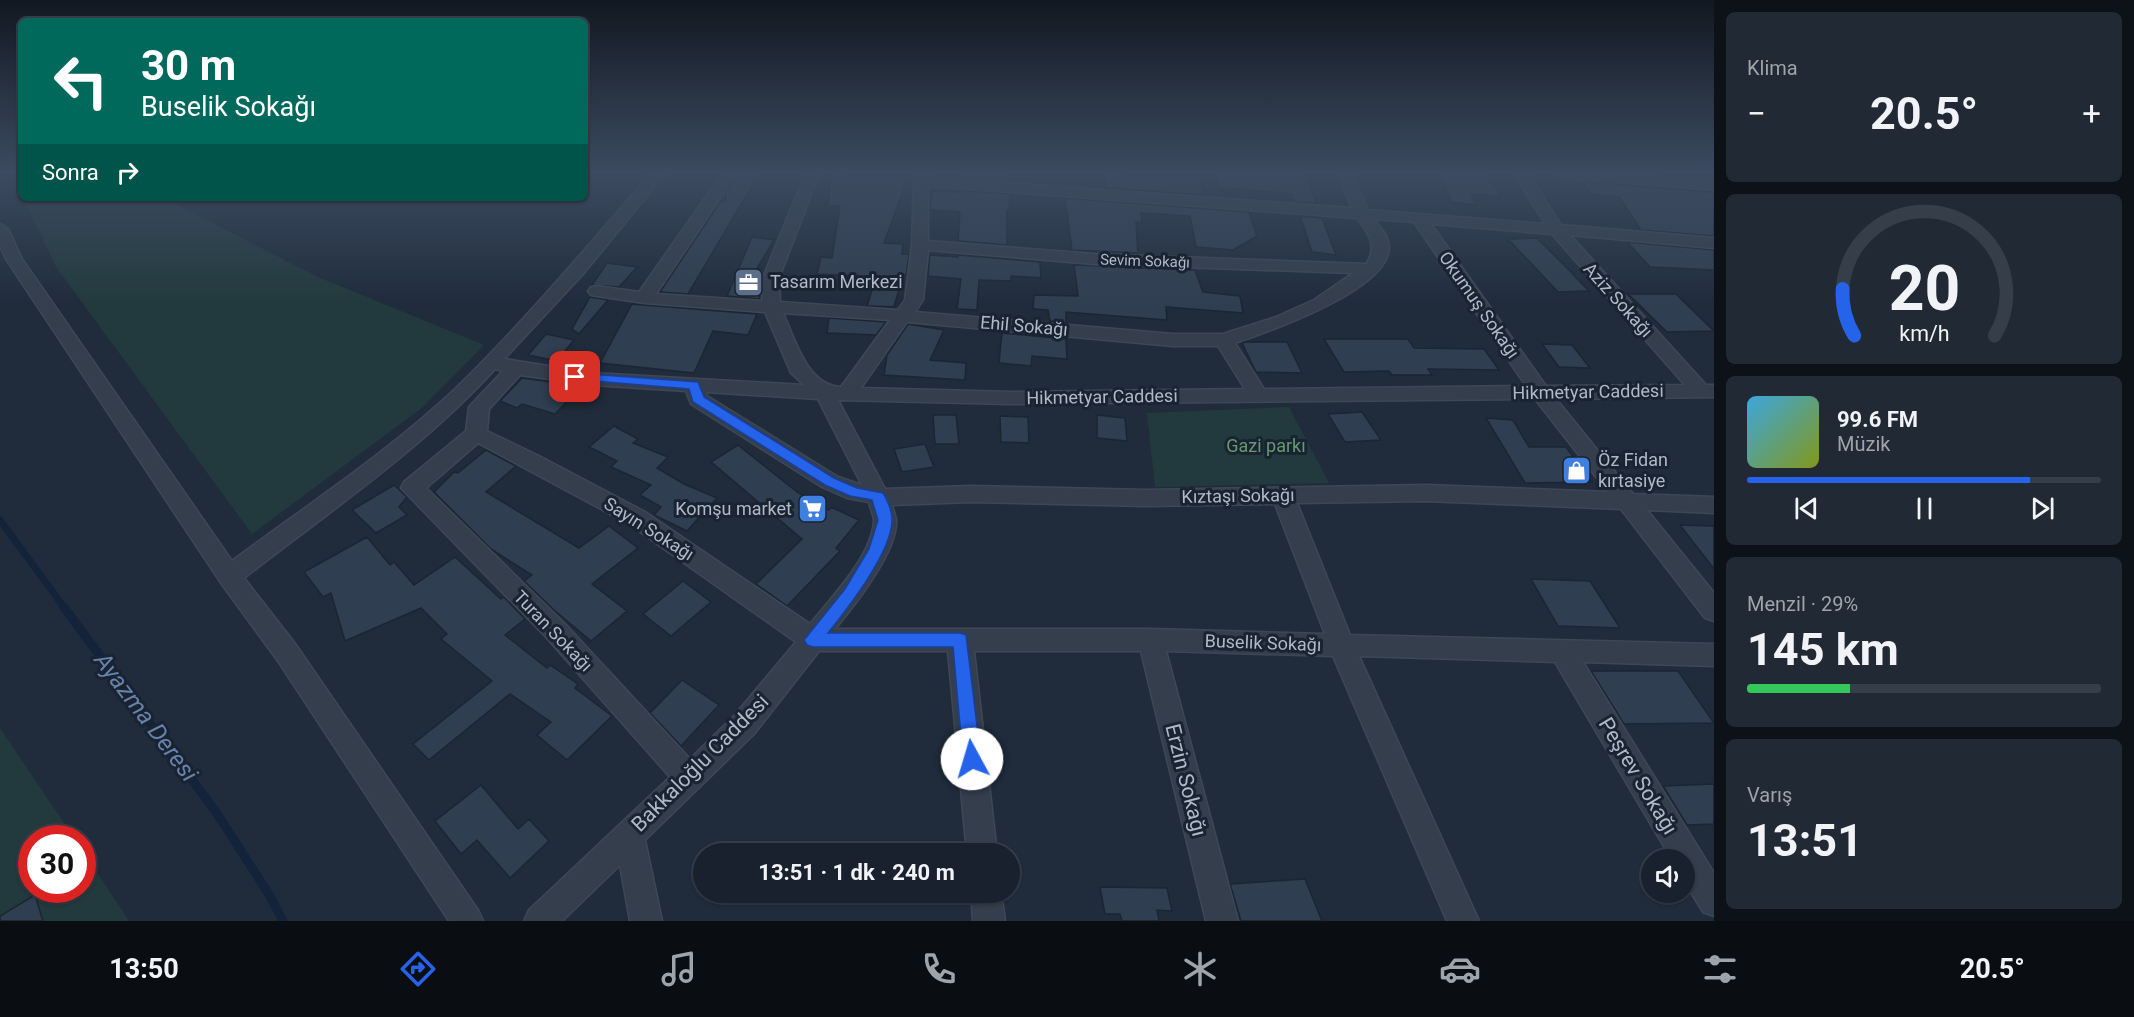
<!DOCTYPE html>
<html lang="tr">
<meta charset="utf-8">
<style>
body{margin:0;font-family:Roboto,sans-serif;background:#212935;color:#f1f3f6;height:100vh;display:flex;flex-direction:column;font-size:22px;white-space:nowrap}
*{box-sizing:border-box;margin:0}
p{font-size:20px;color:#9fa3aa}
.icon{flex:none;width:33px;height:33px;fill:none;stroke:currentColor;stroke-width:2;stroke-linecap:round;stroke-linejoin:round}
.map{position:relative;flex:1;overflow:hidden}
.drawer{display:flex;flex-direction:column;gap:12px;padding:12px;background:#0d1219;width:420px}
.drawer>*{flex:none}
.hud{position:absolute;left:18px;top:18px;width:570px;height:183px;border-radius:9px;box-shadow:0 2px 4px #0004,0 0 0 2px #363e49;background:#00695c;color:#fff;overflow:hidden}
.fabs{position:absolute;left:1641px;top:849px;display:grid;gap:12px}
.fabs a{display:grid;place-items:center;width:54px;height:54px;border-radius:50%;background:#18212d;box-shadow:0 2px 4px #0004,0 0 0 2px #363e49;font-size:30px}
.speed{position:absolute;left:18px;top:825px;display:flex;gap:12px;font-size:30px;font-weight:700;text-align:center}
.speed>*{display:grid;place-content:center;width:78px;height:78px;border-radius:50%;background:#18212d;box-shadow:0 2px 4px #0004,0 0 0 2px #363e49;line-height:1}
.speed .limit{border:9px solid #d22;background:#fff;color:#111}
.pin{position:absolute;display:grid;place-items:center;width:51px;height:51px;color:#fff;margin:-26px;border-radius:12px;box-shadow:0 3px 9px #0006}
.me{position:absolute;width:66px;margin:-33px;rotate:354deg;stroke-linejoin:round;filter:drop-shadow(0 0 4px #0008)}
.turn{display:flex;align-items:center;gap:21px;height:126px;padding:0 24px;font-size:27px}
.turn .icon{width:78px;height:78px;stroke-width:2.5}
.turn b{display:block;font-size:42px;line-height:51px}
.then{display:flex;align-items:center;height:57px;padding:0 24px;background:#0003;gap:12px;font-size:22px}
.big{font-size:45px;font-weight:700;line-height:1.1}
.drawer .tile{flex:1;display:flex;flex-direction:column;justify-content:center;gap:9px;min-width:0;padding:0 21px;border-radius:9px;background:#212935}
.drawer .dial{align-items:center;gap:0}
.dial svg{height:156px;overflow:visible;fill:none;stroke:#363e49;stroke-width:7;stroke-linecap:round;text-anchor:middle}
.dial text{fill:#f1f3f6;stroke:none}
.song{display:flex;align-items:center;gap:18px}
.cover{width:72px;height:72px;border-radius:9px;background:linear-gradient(135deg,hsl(200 70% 55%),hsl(70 70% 35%))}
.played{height:6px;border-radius:3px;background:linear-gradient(90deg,#2563eb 80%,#363e49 80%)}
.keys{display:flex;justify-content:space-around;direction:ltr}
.heat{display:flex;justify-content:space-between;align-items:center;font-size:33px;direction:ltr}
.charge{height:9px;border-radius:4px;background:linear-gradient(90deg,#34c759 29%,#363e49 0)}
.trip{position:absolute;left:693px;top:843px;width:327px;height:60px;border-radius:30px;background:#18212d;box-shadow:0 2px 4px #0004,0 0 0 2px #363e49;font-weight:700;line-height:60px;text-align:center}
.tabs{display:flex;height:96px;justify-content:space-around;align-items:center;background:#0a0d12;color:#9fa3aa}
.tabs .icon{width:42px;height:42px}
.tabs .current{color:#2563eb}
.tabs b{font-size:27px;color:#f1f3f6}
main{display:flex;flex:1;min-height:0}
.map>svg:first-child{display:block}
.green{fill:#223a3d}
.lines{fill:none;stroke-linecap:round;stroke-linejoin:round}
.stream-far1{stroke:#13243a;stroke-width:7}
.stream{stroke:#13243a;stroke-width:9}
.building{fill:#2f3e50;stroke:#1c2533;stroke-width:1.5}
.minor-casing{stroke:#3e4755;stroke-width:3}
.minor{fill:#343e4c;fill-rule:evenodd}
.route{fill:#2563eb;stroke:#184099;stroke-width:1.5}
.labels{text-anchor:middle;stroke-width:6;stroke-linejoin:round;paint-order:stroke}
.far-street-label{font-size:15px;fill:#afb9c8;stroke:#1a2331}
.poi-label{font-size:18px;fill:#afb9c8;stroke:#1a2331;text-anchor:start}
.street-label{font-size:18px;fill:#afb9c8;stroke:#1a2331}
.park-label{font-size:18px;fill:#649b70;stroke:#1a2331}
.near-street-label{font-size:21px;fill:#afb9c8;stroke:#1a2331}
.near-water-label{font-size:24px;font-style:italic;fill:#6684aa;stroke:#1a2331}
</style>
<main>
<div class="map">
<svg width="1714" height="921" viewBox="0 0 1714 921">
<rect width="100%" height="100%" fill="#202c3c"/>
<!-- green -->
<path class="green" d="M23,198H164L318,277L484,345L423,407L252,534L56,267Z
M1289,407L1329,483L1155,487L1147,413Z
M0,728L74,838H32V890H82L83,851L129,921H0Z"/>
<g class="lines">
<!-- stream-far1 -->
<path class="stream-far1" d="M0,520L64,607"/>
<!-- stream -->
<path class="stream" d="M63,606L216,812L270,896L283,921"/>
</g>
<!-- building -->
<path class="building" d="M738,174H759L688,294L660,292L721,201H726V193Z
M831,174L906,177L902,189H904L884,243L903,244L902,254H909L906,275H903L894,307L867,306L876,277L817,274L821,257L832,258L840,206H828Z
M959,174H1010V181L959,177Z
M1105,174L1199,178L1204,195L1106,188Z
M1218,174H1305L1316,203L1294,202L1292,194L1217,187Z
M1441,174H1485L1501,196L1471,194L1476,205L1451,202Z
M1583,182L1711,192L1714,195V236L1641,230L1619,197L1591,194Z
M958,190L1010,194L1009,210H1007V245L958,241L960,212L930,210L932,191L958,192Z
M1065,198L1249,212L1257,236L1233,250L1196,247L1190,216L1141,213L1142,223L1136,222L1138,253L1072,250Z
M1300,216L1322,218L1336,255L1312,252Z
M752,237L774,240L756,270H764L759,299L727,296Z
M1537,238L1569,270L1589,291L1558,292L1508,239Z
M1627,242L1714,250V270L1650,267Z
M930,255L958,257V255L1040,262L1041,278L1011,276V281L979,280L977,310L957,309L961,279L928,276Z
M607,263L637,267L619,287L592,285Z
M1074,265L1195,270L1203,292L1240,296L1243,313L1166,307L1167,320L1066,312V323L1050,321L1048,310L1033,309L1034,295L1078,296Z
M1628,294H1676L1714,331L1667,332Z
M590,297L608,300L579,334L572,329Z
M632,304L644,305L757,314L748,335L713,331L694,373L600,363Z
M829,318L886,322L876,335L827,333Z
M908,324L944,330L930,360L966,363L965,380L884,375L887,355Z
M1002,333L1066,339L1067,359L1032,356L1031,366L999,363Z
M546,334L574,340L557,361L528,355Z
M1324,339H1408L1414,348L1484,349L1499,370L1428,369L1432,375H1392L1389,371L1344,372Z
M1246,342H1287L1302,373L1256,372L1242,343Z
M1542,344L1572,345L1590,368L1559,367Z
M522,378L565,384L580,388L555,414L522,404L517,408L500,401Z
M1362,412L1381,440L1345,442L1328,414Z
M933,415H956L959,444H935Z
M1097,415L1125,418L1127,441L1097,438Z
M1000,416L1028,417L1029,443L1001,442Z
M1486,418L1513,420L1529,447H1566L1592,482L1525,483Z
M614,426L638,439L633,443L668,457L657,468L684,484L717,498L687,531L654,515L661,507L640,495L651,485L611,467L617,461L589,447Z
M925,444L934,467L902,472L894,449Z
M738,445L797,492L829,510L831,507L859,520L836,548L840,551L787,606L756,584L802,539L711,462Z
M486,450L516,466L486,492L579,548L609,526L638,548L592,584L627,611L591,641L554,610L524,581L532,575L491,549L434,492L454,472L458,473Z
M394,485L407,497L399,507L407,515L376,533L352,510Z
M1680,525L1714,526V569Z
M367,537L390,565L394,562L414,585L455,557L501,599L504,597L525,619L505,635L547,668L550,665L578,684L575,688L612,716L567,760L537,735L551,722L510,694L429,760L413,744L492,681L441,639L447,634L421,608L345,641L331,593L323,597L304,572Z
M1531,579L1590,581L1620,628L1558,626Z
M683,581L711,602L671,636L643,614Z
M1591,671H1678L1714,723L1624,724Z
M682,680L719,705L681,746L650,713Z
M1714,784V824L1687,825L1663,786Z
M481,785L518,829L529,819L549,841L510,878L477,840L461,854L435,821Z
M1305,879L1322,921H1241L1230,884Z
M1100,887L1167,888L1172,911L1157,910L1159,921H1122L1120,914H1105Z
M35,895L43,921H0V916Z"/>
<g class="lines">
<defs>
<path id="minor" d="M650,174H665L583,274L504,359L592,373L804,385L791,373L765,312L644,303L597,296L591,295L588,291L591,287L597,286L639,292L722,174H736L656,294L762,301L763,278L805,174H819L779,278L780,302L898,310L905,300L912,245L914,174H928V177L1352,208L1338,174H1352L1368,210L1545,224L1514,174H1528L1561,225L1714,238V248L1570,235L1706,385H1714V397L1556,399L1633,494L1714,497V513L1647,510L1714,593V621L1705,618L1621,509L1426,501L1297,503L1350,635L1714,644V666L1583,662L1714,873V916L1703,912L1684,881V860H1672L1555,662L1359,656L1479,921H1447L1333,656L1166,651L1238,921H1206L1141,651H974L997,854H967L948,651H819L754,734L645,840L662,921H630L620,865L562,921H524L529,910L670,777L547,638L401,488L404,482L466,431L469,407L503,371L495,369C422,449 330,511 244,578L296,645L478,910L483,921H449L278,661L221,583L6,259L0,246V224L8,229L22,259L232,561C306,506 387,453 455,389C524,322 587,247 650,174ZM928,186L1357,218C1369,233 1378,246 1366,264L1094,254L928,241ZM1374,219L1414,222L1526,386L1264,389L1235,343C1270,331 1387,291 1389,248C1389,237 1381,228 1374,219ZM1431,224L1552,234L1685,385L1546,386ZM928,250L1094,264L1353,273L1314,300L1276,317L1223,334H1173L915,312L923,300ZM783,313L890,320L841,387C807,386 795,339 783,313ZM907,322L1173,346H1218L1245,389L1011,392L861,388ZM520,375L592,385L686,391L691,404L822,487L847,498L869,502C870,508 874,515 874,521C872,556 831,598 810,624L645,512L539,456L487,431L489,409ZM706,392L818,399L862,485L838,477L707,396ZM1535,399L1608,492L1426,485L1146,490L971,486L885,489L838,400L1011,404ZM478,443L629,524L796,642L734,716L690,759L565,624L426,488ZM971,502L1146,506L1275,504L1325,634L1151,629H835C854,606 899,550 896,519C895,515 893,509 892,505Z
M1556,174H1619L1714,182V190L1563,178Z
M971,892H1001L1005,921H973Z"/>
</defs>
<!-- minor casing -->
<use href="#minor" class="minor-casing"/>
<!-- minor -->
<use href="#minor" class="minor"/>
</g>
<!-- sky -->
<linearGradient id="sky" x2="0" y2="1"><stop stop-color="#121821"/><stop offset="0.57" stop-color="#3c4b61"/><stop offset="1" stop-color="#3c4b61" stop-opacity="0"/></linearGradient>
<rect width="1714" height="303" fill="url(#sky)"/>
<!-- route -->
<path class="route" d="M575,373L698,382L704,397L834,478L857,488L883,493C887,499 892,511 892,519C893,551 847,609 828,633H960L966,635L981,759L979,765L972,767L966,765L963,759L953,647H813L807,645L804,640L845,589L869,549L878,520L872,500L850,496L825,485L693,402L689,389L570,379L568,377Z"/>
<!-- icons -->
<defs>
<symbol id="office-square" viewBox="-11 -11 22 22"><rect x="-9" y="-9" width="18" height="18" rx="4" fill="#5c6f8a" stroke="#1a2331"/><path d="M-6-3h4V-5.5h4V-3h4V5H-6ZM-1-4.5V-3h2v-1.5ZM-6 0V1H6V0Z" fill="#fff"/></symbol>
<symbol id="shop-square" viewBox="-11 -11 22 22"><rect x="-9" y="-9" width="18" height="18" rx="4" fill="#3f7fe0" stroke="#1a2331"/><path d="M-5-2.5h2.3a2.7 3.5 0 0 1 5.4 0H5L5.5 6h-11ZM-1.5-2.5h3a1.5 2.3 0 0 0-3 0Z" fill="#fff"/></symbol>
<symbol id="supermarket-square" viewBox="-11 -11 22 22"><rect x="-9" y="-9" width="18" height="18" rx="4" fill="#3f7fe0" stroke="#1a2331"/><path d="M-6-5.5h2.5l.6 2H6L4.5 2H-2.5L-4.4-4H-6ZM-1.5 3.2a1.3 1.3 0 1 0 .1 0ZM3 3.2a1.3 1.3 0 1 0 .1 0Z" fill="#fff"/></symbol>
</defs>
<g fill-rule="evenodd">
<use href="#office-square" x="732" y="266" width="33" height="33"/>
<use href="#shop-square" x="1560" y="454" width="33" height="33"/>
<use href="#supermarket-square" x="796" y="492" width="33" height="33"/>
</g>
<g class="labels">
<!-- far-street labels -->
<g class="far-street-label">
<text transform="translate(1145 261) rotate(2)" y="5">Sevim Sokağı</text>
</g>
<!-- poi labels -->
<g class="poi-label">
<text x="770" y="288">Tasarım Merkezi</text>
<text x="1598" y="466">Öz Fidan<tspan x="1598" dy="21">kırtasiye</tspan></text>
<text x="792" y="515" text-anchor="end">Komşu market</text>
</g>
<!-- street labels -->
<g class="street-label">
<text transform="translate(1618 300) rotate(48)" y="6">Aziz Sokağı</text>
<text transform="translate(1479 305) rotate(55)" y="6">Okumuş Sokağı</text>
<text transform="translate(1024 326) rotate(5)" y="6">Ehil Sokağı</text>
<text transform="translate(1588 392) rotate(-1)" y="6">Hikmetyar Caddesi</text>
<text transform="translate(1102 397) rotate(-1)" y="6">Hikmetyar Caddesi</text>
<text transform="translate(1238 496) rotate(-1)" y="6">Kıztaşı Sokağı</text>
<text transform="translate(649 529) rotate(32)" y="6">Sayın Sokağı</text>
<text transform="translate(553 631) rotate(46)" y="6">Turan Sokağı</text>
<text transform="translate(1263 643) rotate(2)" y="6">Buselik Sokağı</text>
</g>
<!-- park labels -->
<g class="park-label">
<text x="1266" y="452">Gazi parkı</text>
</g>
<!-- near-street labels -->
<g class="near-street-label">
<text transform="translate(700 763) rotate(-45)" y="7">Bakkaloğlu Caddesi</text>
<text transform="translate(1638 776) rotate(59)" y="7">Peşrev Sokağı</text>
<text transform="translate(1186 780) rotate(76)" y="7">Erzin Sokağı</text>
</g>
<!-- near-water labels -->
<g class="near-water-label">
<text transform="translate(146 717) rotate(53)" y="8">Ayazma Deresi</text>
</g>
</g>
</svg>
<div class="fabs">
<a><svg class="icon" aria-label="sound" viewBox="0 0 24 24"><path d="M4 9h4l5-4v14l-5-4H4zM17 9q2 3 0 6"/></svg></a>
</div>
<div class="speed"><div class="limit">30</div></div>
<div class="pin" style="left:575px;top:377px;background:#d93025"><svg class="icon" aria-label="arrive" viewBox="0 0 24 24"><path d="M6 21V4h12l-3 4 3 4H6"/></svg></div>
<svg class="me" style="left:972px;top:759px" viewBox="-20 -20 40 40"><circle r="19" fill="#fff"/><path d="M0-13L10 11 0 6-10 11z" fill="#2563eb"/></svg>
<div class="trip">13:51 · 1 dk · 240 m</div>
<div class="hud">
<div class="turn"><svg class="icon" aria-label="left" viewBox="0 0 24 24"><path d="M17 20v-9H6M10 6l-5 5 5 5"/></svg><div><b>30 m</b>Buselik Sokağı</div></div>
<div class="then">Sonra<svg class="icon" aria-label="right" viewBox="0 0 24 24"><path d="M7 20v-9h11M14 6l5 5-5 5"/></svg></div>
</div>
</div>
<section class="drawer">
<div class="tile"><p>Klima</p>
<div class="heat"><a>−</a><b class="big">20.5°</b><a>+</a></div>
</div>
<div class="tile dial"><svg viewBox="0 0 100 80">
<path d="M14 69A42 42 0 1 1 86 69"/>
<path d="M14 69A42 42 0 0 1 8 45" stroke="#2563eb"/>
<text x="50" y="56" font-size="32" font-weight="700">20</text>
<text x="50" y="72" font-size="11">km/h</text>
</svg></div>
<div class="tile">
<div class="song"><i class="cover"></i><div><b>99.6 FM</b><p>Müzik</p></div></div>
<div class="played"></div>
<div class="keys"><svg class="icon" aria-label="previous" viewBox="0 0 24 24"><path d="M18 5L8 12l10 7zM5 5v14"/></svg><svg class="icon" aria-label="pause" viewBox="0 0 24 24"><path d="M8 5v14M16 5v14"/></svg><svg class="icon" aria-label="next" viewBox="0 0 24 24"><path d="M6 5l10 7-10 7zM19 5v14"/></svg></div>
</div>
<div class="tile"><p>Menzil · 29%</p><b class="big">145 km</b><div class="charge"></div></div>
<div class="tile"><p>Varış</p><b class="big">13:51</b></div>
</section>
</main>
<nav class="tabs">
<b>13:50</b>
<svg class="icon current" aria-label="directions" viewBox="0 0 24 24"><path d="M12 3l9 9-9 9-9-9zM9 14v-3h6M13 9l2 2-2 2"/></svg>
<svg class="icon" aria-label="music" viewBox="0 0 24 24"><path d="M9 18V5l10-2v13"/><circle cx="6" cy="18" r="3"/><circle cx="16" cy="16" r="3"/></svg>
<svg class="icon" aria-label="phone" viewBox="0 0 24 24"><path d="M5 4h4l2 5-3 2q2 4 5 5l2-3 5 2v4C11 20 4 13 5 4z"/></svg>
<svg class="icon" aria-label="climate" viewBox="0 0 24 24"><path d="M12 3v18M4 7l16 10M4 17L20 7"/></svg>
<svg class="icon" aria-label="car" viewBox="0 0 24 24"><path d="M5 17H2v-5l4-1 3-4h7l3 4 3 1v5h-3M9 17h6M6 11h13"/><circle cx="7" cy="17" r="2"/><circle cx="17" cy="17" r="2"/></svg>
<svg class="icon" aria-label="filters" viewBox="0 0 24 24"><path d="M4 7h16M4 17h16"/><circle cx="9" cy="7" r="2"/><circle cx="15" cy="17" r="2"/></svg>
<b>20.5°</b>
</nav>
